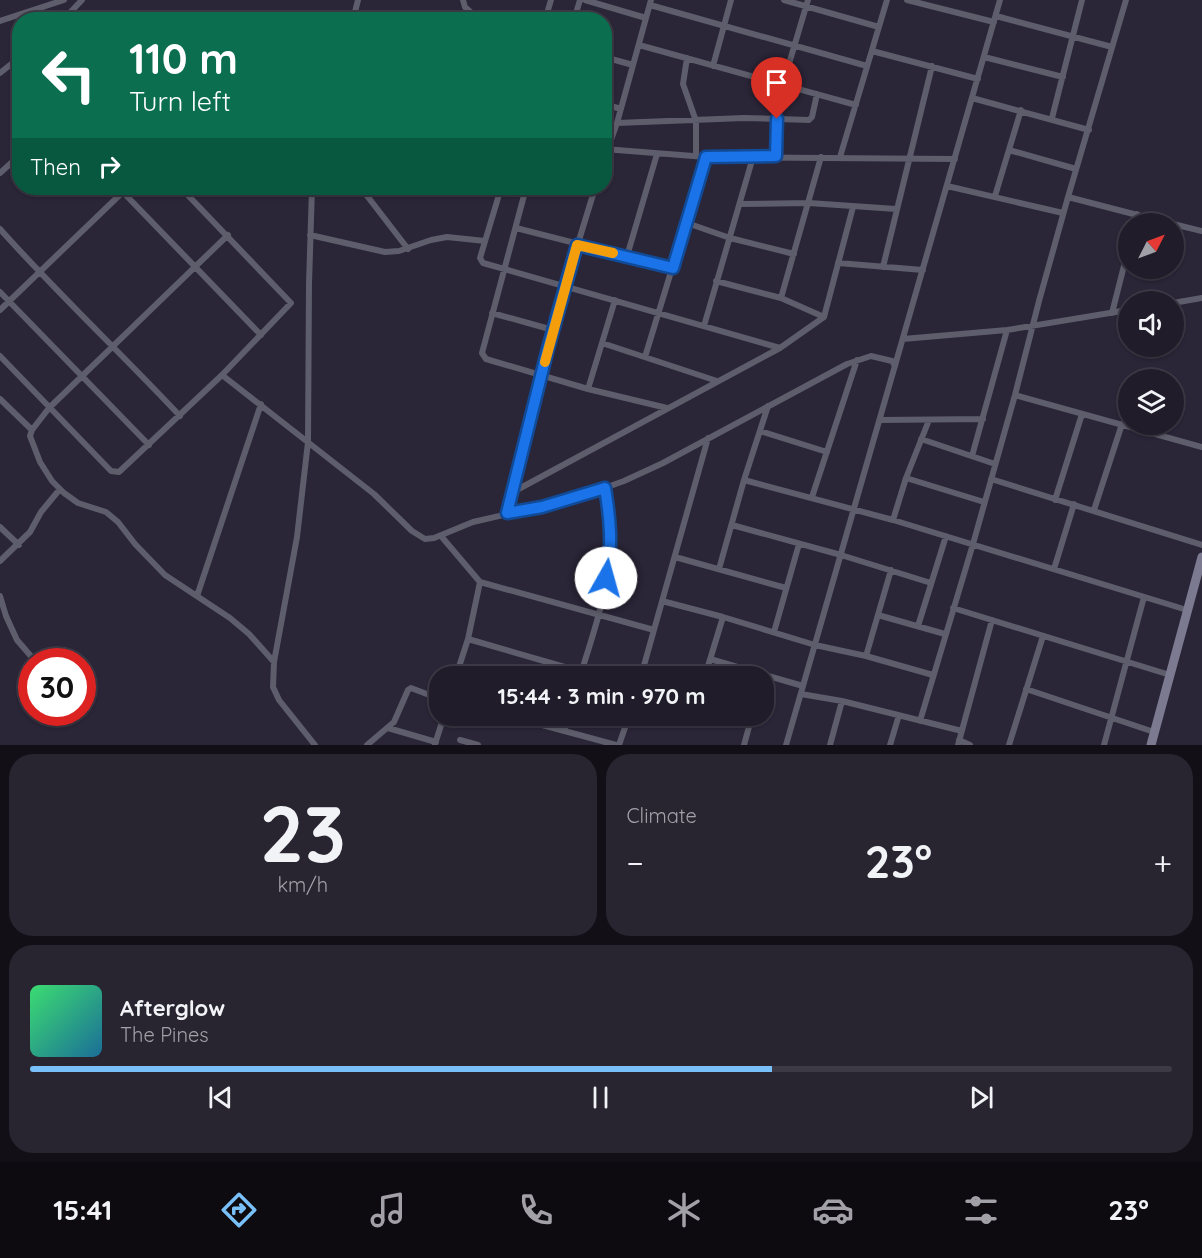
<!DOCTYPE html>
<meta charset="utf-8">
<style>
body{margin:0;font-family:Quicksand,sans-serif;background:#282531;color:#f1f3f6;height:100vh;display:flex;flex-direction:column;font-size:22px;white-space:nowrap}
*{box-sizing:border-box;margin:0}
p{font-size:20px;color:#a2a1a8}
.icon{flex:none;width:33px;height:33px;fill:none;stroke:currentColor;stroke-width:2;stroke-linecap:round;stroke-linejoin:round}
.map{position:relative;height:745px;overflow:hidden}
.side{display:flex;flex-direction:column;gap:9px;padding:9px;background:#120f17;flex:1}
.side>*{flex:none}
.top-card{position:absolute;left:12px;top:12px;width:600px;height:183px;border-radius:24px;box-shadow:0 2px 4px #0004,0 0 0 2px #3d3a46;background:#0b6e4f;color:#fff;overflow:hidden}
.needle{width:39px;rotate:48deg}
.tools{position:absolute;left:1118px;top:213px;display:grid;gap:12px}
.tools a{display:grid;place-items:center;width:66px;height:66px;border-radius:50%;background:#201c29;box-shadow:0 2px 4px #0004,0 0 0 2px #3d3a46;font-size:30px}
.speed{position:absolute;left:18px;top:648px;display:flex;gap:12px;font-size:30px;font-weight:700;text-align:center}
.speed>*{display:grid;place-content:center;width:78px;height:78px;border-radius:50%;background:#201c29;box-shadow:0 2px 4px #0004,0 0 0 2px #3d3a46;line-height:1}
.speed .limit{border:9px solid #d22;background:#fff;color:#111}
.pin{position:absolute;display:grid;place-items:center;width:51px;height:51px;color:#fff;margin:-62px -26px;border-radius:50% 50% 50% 0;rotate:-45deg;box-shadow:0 0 6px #0007}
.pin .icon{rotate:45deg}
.me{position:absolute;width:66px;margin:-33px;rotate:7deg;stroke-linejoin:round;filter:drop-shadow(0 0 4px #0008)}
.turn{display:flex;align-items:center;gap:21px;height:126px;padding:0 18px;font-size:27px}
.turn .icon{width:78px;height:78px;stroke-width:2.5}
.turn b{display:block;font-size:42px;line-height:51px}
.then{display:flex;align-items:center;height:57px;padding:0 18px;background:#0003;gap:12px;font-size:22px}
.big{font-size:45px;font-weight:700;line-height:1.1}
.side .card{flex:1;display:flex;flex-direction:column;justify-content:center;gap:9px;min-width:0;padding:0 21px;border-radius:24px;background:#282531}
.side .dial{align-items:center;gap:0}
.dial b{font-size:78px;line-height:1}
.song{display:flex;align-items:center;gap:18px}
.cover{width:72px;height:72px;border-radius:9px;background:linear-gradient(135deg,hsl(140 70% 55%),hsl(200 70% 35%))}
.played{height:6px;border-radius:3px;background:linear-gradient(90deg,#79bff8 65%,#3d3a46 65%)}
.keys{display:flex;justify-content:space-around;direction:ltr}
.heat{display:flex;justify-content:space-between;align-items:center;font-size:33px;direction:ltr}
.side .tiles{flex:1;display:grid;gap:9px;grid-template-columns:1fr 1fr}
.card:last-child{grid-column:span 2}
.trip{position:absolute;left:429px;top:666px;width:345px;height:60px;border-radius:24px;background:#201c29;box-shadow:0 2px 4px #0004,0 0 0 2px #3d3a46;font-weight:700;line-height:60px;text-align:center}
.tab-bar{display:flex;height:96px;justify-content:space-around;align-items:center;background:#0d0b10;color:#a2a1a8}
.tab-bar .icon{width:42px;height:42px}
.tab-bar .on{color:#79bff8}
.tab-bar b{font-size:27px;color:#f1f3f6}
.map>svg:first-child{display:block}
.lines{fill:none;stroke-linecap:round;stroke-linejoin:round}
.street{stroke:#5d5d6b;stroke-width:6}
.secondary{stroke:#7b7a91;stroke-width:9}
.route-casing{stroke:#114b97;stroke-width:15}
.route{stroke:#1a73e8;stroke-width:10}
.slow{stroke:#f59e0b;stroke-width:10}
</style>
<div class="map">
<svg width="1202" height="745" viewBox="0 0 1202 745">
<rect width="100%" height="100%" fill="#2a2537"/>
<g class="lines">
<!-- street -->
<path class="street" d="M463,0L465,7L479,20
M585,0L646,18
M784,0L879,27
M907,0L994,22
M650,5L867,66
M996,16L1112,47
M63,20L82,0
M353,20L358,0
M545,20L551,0
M574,20L580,0
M0,21L64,0
M639,45L856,105
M872,51L978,79
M604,57L633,65
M984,57L1063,77
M687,58L683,84L696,121V156
M713,66L731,0
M0,73L20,57
M972,98L1089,130
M604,104L621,109
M1052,118L1082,0
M617,123L744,118L809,120L812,117L817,94
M604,149L706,157L955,159
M1009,150L1076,169
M776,156L777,119L783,84L808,0
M840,157L887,0
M604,159L617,123L651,0
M0,173L20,155
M947,186L1063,213
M119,188L261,335
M312,188L309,284L308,442L297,537L274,662L273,687L279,700L315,745
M361,188L408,249
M501,188L480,258L483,263L780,348
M526,188L482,353L486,359L588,389L667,408
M995,196L1021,110
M1068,197L1172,224
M740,204L809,203L896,209
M687,223L730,238L794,254
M1134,224L1137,214
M1173,224L1202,231
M516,228L673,268
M0,229C57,293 121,353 180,416
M228,235L49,408L32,430L30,436L40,462L52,481L64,493L78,503L106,512L118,522L135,544L165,575L230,618L249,634L274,662
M310,235L385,252L399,251L431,240L447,237L485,241
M627,256L657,154
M838,263L923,270
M883,267L932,66
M716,281L781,298L824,317
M0,292L149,445
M781,298L821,157
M1173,303L1202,298
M0,310L127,188
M492,313L553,330
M1112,313L1128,250
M704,326L753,157
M903,339L1007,330L1128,310
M602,343L717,381
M0,356L111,471L119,472L222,375L291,303L181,188
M645,357L706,157
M222,375L374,494L412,531L425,539L434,538L473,522L577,498L624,481L663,463L847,364L871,356L892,361L895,366
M588,389L615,300
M1015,395L1202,447
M0,399L32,430
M880,420L983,419
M760,431L827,452
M921,439L995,464
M972,456L1007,330
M906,478L984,502
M991,479L1202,545
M744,480L893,520L1187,610
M513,492L780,348L824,317L853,207
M812,497L857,360
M1055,500L1082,414
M1094,510L1122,424
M507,513L565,286L595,188
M893,520L906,478L929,420
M732,525L841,555L931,583
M0,527L19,545
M441,536L480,582L468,639L456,676
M675,557L786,588
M0,561L30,532L41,512L60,489
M719,569L744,480L768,406
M1054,569L1074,504
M480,582L654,630
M0,596L6,616L17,640L36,662
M197,596L261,404
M662,601L723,617L815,645L866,656L933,675
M953,608L1170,675
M878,615L945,634
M918,626L946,536
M774,632L799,544
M468,639L582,672
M866,656L891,570
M710,659L803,686
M580,676C592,639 604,601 610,563C613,538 609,512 605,488
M641,676L708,438
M705,676L723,617
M1026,689L1154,732
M801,694L842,701L962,731
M509,716L616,745
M732,716L750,721
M920,721L973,544L1015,395L1039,301L1068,197L1126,0
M388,728L436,742
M564,731L569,716
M460,740L478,745
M959,740L970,745
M435,744L444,716
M367,745L394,722L408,690L411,688L440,699
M619,745L629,716
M744,745L752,716
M786,745L1000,0
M830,745L842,701
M890,745L899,715
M958,745L992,620
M1009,745L1043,636
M1104,745L1144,597"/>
<!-- secondary -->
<path class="secondary" d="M1151,745L1202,557"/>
</g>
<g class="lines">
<defs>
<path id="route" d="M606,578C613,548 610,518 605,488L542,507L507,513L547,352L577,245L673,268L706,157L776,156L777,119"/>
</defs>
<!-- route casing -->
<use href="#route" class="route-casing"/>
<!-- route -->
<use href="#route" class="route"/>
<!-- slow -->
<path class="slow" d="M545,362L577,245L613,253"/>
</g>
</svg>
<div class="tools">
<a><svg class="needle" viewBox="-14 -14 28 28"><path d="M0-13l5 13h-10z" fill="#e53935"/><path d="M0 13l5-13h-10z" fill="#a2a1a8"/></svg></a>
<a><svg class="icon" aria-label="sound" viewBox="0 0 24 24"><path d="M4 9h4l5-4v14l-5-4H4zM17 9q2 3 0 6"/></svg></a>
<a><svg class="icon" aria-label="layers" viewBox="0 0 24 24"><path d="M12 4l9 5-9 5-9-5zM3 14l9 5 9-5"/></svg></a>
</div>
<div class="speed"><div class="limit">30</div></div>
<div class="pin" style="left:777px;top:119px;background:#d93025"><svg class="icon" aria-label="arrive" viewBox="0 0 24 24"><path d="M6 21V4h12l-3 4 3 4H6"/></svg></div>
<svg class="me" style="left:606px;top:578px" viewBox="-20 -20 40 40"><circle r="19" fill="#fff"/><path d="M0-13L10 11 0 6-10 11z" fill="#1a73e8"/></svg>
<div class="trip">15:44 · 3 min · 970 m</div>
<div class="top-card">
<div class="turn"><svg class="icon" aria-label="left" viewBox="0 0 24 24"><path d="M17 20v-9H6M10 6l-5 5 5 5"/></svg><div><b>110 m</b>Turn left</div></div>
<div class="then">Then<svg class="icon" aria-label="right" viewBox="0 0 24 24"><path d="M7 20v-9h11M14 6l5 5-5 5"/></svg></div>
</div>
</div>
<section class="side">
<div class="tiles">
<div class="card dial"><b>23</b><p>km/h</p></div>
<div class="card"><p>Climate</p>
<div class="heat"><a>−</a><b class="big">23°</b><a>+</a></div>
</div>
<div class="card">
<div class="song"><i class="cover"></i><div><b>Afterglow</b><p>The Pines</p></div></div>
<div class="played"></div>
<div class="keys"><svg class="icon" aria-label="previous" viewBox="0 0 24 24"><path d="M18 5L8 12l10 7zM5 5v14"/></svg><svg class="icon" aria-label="pause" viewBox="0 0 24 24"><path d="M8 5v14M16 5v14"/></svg><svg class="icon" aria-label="next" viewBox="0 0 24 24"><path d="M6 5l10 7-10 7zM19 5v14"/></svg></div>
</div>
</div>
</section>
<nav class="tab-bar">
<b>15:41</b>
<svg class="icon on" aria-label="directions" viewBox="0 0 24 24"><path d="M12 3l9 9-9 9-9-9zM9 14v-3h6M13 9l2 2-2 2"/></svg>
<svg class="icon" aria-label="music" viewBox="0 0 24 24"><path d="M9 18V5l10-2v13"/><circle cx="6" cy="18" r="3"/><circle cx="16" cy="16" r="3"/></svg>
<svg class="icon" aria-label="phone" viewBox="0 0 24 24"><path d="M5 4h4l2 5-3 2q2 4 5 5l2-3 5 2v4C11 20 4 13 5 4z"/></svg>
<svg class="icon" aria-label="climate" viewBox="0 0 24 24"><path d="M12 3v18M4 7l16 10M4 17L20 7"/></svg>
<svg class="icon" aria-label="car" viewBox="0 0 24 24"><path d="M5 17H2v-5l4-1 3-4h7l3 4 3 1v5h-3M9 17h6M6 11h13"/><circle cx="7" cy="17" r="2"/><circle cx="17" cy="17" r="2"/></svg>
<svg class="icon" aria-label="filters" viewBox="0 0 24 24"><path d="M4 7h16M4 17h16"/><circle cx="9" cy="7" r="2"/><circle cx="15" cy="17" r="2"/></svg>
<b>23°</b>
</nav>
